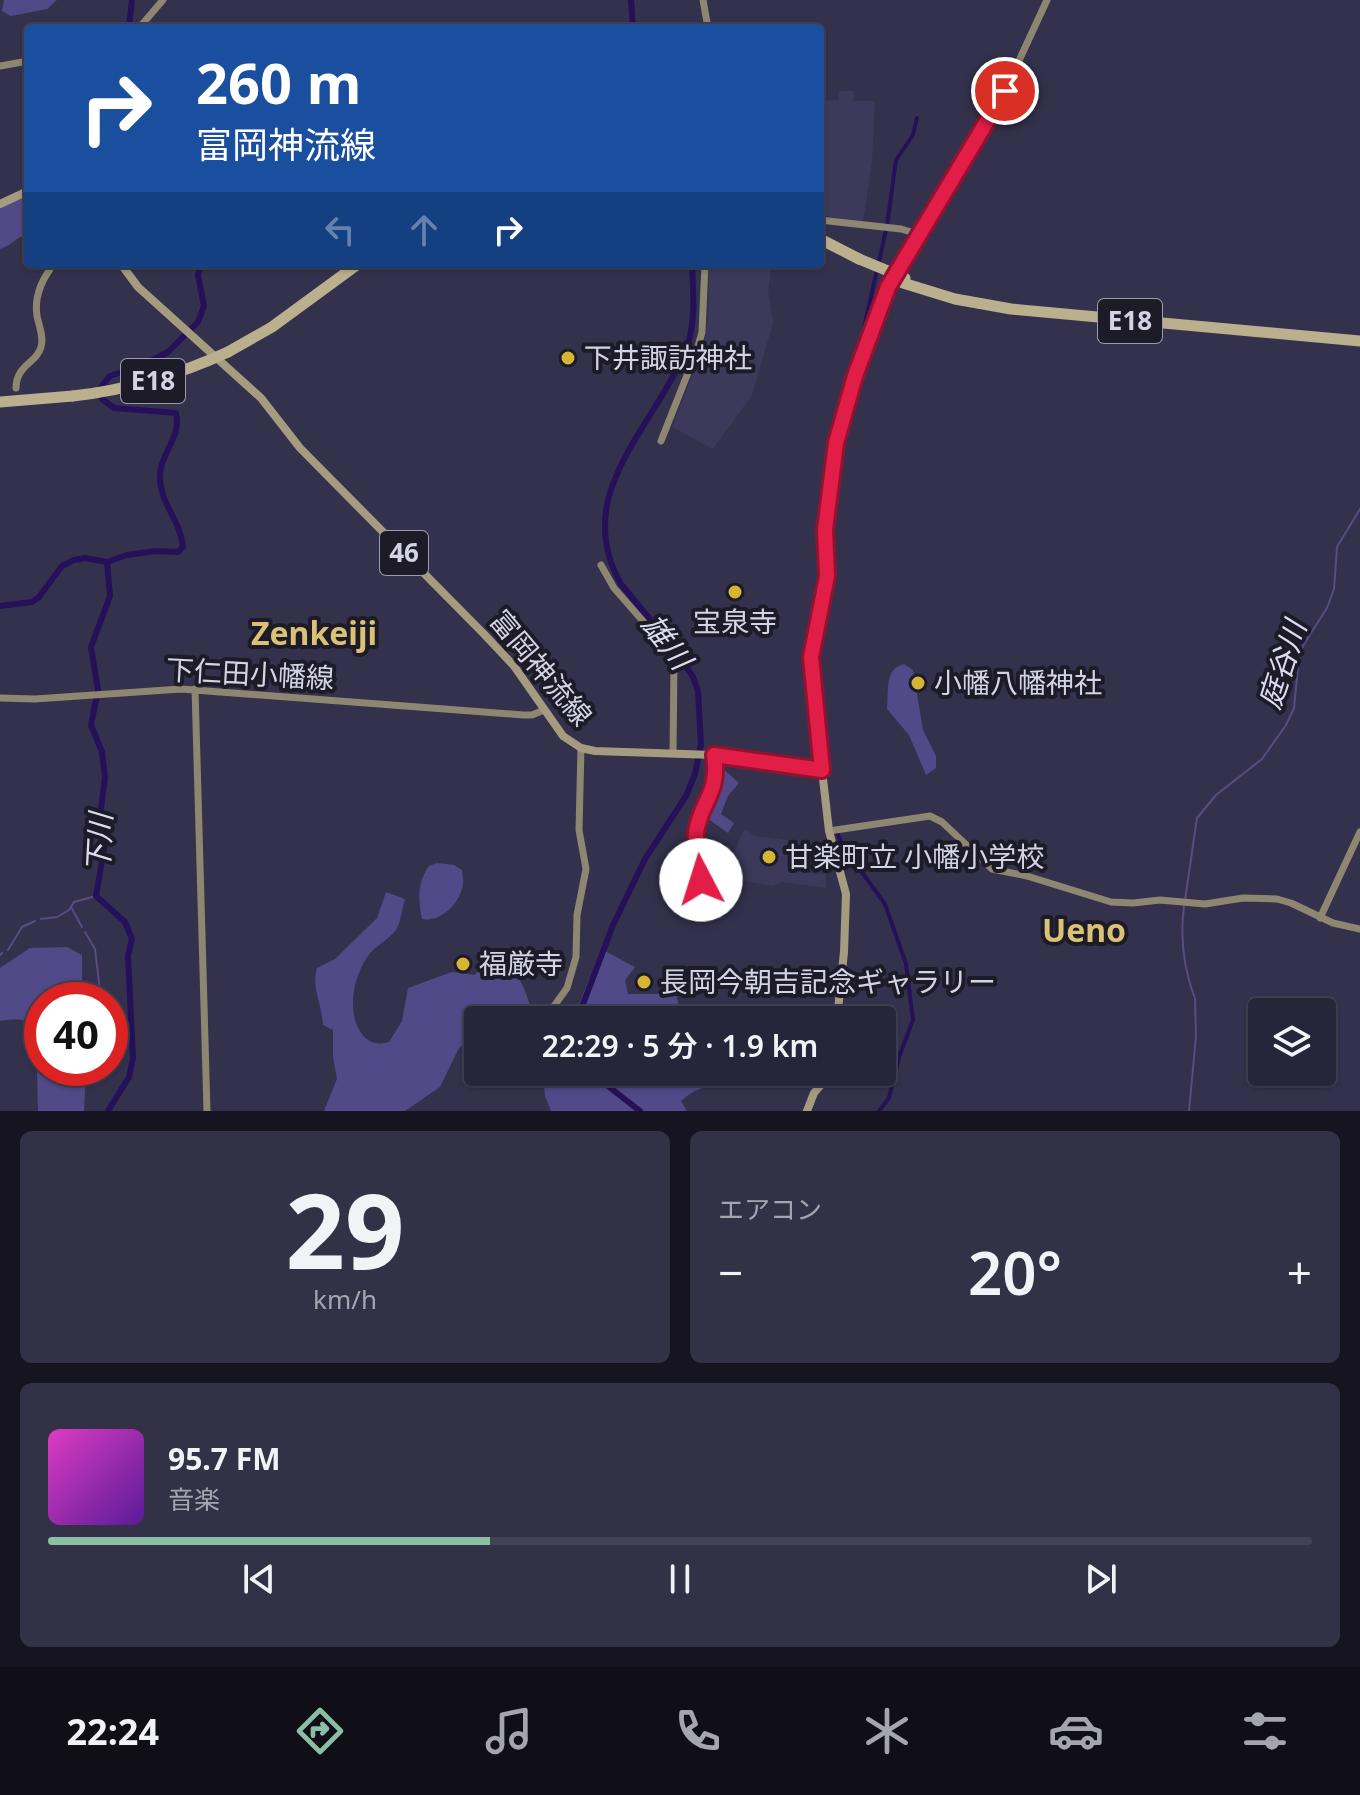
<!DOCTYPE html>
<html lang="ja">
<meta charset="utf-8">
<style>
body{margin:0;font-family:"Noto Sans","Noto Sans JP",sans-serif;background:#333145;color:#f1f3f6;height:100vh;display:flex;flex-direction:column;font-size:30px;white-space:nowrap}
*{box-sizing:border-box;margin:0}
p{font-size:26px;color:#a4a5af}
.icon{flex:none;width:44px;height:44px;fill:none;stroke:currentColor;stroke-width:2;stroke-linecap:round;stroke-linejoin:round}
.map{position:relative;height:1111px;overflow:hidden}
.details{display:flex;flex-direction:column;gap:20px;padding:20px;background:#151420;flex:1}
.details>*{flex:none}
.banner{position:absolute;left:24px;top:24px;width:800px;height:244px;border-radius:8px;box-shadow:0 2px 6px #0004,0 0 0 2px #434254;background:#1a4fa0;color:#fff;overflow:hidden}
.tools{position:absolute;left:1248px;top:998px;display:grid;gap:16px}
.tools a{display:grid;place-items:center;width:88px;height:88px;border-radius:8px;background:#27253a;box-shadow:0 2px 6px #0004,0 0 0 2px #434254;font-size:40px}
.speed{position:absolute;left:24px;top:982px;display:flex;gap:16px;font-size:40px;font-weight:700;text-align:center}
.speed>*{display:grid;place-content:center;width:104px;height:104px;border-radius:50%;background:#27253a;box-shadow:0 2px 6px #0004,0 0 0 2px #434254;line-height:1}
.speed .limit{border:12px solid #d22;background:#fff;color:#111}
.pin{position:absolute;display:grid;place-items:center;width:68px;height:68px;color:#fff;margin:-34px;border:4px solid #fff;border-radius:50%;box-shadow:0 2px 8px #0007}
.me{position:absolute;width:88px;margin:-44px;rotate:355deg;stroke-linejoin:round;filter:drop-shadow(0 0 6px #0008)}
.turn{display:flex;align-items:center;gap:28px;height:168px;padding:0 40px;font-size:36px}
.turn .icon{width:104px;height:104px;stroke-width:2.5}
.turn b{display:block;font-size:56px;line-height:68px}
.lanes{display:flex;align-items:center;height:76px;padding:0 40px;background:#0003;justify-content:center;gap:40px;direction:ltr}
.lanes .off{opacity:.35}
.big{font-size:60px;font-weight:600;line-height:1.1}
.details .widget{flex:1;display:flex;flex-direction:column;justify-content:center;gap:12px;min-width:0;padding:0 28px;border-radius:12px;background:#333145}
.details .dial{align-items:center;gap:0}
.dial b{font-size:104px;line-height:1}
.song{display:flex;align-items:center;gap:24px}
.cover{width:96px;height:96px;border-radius:12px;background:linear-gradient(135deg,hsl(310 70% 55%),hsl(270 70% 35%))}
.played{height:8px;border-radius:4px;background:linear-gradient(90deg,#8abfa5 35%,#434254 35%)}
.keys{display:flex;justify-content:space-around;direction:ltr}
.heat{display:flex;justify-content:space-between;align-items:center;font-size:44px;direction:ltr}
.details .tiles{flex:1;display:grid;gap:20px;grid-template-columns:1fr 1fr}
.widget:last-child{grid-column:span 2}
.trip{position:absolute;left:464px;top:1006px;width:432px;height:80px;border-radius:8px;background:#27253a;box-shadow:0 2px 6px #0004,0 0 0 2px #434254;font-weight:600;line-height:80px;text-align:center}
.dock{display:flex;height:128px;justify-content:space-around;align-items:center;background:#100f17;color:#a4a5af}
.dock .icon{width:56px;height:56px}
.dock .current{color:#8abfa5}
.dock b{font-size:36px;color:#f1f3f6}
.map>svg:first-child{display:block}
.built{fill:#3c395b}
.green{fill:#524988}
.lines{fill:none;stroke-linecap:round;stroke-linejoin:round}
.stream{stroke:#5a4b83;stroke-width:2}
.canal{stroke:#251159;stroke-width:4}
.river{stroke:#251159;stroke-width:6}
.secondary{stroke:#8d8670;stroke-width:7}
.primary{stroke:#a59c7f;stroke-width:8}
.highway{stroke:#bab08d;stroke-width:11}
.highway-bridge{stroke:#bab08d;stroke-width:11}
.route-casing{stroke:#92132f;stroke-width:20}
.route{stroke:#e11d48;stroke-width:14}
.poi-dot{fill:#d7b434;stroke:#1c1b27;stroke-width:3}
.labels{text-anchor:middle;stroke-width:8;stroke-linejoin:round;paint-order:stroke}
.shield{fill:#1c1b27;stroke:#9d9cac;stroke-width:2}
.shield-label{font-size:26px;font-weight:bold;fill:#d4d3e5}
.poi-label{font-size:28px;fill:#d4d3e5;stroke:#1c1b27;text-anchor:start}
.street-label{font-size:28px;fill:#d4d3e5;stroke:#1c1b27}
.water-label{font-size:30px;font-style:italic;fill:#dcdaf0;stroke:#1c1b27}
.quarter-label{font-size:32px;font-weight:bold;fill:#d9c275;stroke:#1c1b27}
</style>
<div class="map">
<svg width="1360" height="1111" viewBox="0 0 1360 1111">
<rect width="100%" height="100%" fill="#34314d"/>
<!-- built -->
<path class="built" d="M839,91H854L853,101H875L872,162L863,222L820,215L822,101L838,100Z
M709,264H772L768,291L773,323L752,395L713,449L672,427L702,351L708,321Z
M747,830L755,836L793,841L806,849H832L837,866L805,870V873L826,874V888L782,882L772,886L727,878L729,865L743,831Z"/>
<!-- green -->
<path class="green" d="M4,0H57L47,9L11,16L2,11Z
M28,193V234C16,237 11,246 0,249V206Z
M904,664L913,670L923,730L936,756V768L926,775L909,735L887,709C889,691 884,669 904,664Z
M719,765L739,783L728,796L721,814L734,823L728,833L704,816L717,786Z
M437,863L454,865L462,870C462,875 464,879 463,884C461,902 441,923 422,919C418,899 417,883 429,866Z
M386,892L405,899C402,908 401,922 396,930C390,938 379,944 372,951C354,971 345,1012 362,1034C370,1044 377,1045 389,1042L402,1021L408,988L452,972L475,975L487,958L509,962C522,982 530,997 532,1020H478V1040H466L458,1050L440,1087L405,1111H324L337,1079L333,1057V1030L323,1025C322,1004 311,987 317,968L335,959L377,918Z
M67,947L82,955V1000H42V1068H86L84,1111H38L36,1036C30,1017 17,1018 0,1021V968L30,948Z
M601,949L635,967L625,980L628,994H676L682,1020H555L554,1013L574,1017Z
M543,1072H703L707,1080L724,1085C705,1086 696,1088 681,1101L687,1111H551L545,1096Z"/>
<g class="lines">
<!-- stream -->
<path class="stream" d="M1185,900L1197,818L1216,795L1262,759L1286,725L1294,708L1299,657L1304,644L1327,608L1334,589L1337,547L1360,509
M1184,906C1180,937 1183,966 1194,996
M71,907L82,927
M41,919L57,917L69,910L74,902L96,896
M85,932L95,949L101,1000
M8,950L22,927L35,921
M0,955L2,953
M654,1072L660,1078L679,1077
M1189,1111L1196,1036L1195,998"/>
<!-- canal -->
<path class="canal" d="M862,351L863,332L887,226L896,160L913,135L917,118
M834,483L850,413L862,376V364
M837,832L842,845L885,904L906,964L913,1020L899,1057L889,1098L879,1111"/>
<!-- river -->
<path class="river" d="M631,0L633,28
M129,28L132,0
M107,562L110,596L91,647L98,690L91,725L102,752L105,777L100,817L105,843L96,896L125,922L132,939L128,956L133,1058L129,1077L108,1111
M0,606L32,602L39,597L62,566L74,560L85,558L107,562L127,555L156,551L178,552L183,547C181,520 158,502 160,474C161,453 182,436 176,413L114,408L102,399L101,387L110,376L145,364L168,352L198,322L204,306L198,275L201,264
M577,1020L613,925L645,859L686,796L695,774L701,745L698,691L693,677L676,651L621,584C568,491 660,424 688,343C696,318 693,290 692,264
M590,1072L640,1111"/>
<!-- secondary -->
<path class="secondary" d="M703,0L708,28
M139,28L163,0
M0,66L28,61
M820,220L901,229L918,234
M16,388C16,365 37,363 41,347C44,337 39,326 37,316C34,297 42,279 54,264
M661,441L697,350L702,332L705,264
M601,565L614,588L670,652L674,663L673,753
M195,689L207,1111
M0,698L35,699L181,689L523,715H532L544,710
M822,770L811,657L828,567L825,530L833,461L855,376L889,284L1005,91L1047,0
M829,831L930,816L942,822L992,869L1027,876L1111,902L1133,903L1160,900L1205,904L1243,898L1277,899L1291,903L1333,923L1360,929
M701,880C712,856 693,853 696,833C700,801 720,795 714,755
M1320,918L1360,832
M801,1015L819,1020
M544,1020L567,988L576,957L577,915L586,869L579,830L581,748
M539,1072L540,1078"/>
<!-- primary -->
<path class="primary" d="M0,204L28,191
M121,264L138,287L261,398L300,448L483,633L514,666L563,736L581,748L595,751L714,755L822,770L829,831L846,894L844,952L837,1020
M807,1111L814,1093L832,1072"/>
<!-- highway -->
<path class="highway" d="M820,239L859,259
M903,283L955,299L1011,309L1360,341
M228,352L272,327L358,264
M0,402L73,396"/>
<!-- highway-bridge -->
<path class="highway-bridge" d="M859,259L905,278
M73,396C128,390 178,375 228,352"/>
</g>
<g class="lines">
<defs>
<path id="route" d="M701,880C713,856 693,852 696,833C700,801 720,795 714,755L822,770L811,657L827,576L825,530L836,443L855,376L888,287L1005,91"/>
</defs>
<!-- route casing -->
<use href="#route" class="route-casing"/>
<!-- route -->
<use href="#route" class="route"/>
</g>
<!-- markers -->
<g class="poi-dot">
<circle cx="568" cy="358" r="8"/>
<circle cx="735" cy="592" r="8"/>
<circle cx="918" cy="683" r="8"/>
<circle cx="769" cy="857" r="8"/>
<circle cx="463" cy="964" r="8"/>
<circle cx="644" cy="982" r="8"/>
</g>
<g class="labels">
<!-- shield labels -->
<g class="shield">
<rect x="1098" y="299" width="64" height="44" rx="6"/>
<rect x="121" y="359" width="64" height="44" rx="6"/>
<rect x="380" y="531" width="48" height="44" rx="6"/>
</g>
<g class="shield-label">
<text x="1130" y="330">E18</text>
<text x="153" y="390">E18</text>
<text x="404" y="562">46</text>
</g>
<!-- poi labels -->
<g class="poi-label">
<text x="584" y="368">下井諏訪神社</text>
<text x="735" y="632" text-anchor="middle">宝泉寺</text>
<text x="934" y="693">小幡八幡神社</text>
<text x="785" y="867">甘楽町立 小幡小学校</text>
<text x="479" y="974">福厳寺</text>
<text x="660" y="992">長岡今朝吉記念ギャラリー</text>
</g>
<!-- street labels -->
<g class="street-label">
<text transform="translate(541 668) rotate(50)" y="10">富岡神流線</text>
<text transform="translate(250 674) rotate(3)" y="10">下仁田小幡線</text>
</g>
<!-- water labels -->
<g class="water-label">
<text transform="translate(666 642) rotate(52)" y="10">雄川</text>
<text transform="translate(1283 665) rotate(-72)" y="10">庭谷川</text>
<text transform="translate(100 843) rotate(-87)" y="10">下川</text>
</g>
<!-- quarter labels -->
<g class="quarter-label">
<text x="314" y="645">Zenkeiji</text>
<text x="1084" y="942">Ueno</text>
</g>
</g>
</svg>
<div class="tools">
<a><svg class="icon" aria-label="layers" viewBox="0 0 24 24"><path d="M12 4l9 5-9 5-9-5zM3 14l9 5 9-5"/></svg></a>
</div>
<div class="speed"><div class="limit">40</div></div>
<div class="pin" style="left:1005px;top:91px;background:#d93025"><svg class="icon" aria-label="arrive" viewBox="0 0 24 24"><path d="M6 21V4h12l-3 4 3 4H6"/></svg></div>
<svg class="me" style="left:701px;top:880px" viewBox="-20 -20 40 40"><circle r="19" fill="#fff"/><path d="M0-13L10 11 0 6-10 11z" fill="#e11d48"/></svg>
<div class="trip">22:29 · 5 分 · 1.9 km</div>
<div class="banner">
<div class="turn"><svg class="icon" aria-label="right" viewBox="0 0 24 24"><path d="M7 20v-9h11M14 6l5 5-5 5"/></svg><div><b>260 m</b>富岡神流線</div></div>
<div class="lanes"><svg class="icon off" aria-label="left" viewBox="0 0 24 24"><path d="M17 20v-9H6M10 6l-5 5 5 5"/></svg><svg class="icon off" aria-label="ahead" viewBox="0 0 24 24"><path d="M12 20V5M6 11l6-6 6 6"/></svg><svg class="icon" aria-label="right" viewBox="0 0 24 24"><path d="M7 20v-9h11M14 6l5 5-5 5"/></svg></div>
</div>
</div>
<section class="details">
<div class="tiles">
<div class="widget dial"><b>29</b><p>km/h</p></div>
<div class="widget"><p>エアコン</p>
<div class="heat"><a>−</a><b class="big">20°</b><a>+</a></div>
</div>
<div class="widget">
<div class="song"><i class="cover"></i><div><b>95.7 FM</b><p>音楽</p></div></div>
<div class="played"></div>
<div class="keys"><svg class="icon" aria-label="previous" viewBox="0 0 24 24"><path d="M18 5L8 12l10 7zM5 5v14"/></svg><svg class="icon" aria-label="pause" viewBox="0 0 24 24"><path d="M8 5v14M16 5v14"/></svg><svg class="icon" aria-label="next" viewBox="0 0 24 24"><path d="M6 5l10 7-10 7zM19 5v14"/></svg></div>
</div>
</div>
</section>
<nav class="dock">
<b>22:24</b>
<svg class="icon current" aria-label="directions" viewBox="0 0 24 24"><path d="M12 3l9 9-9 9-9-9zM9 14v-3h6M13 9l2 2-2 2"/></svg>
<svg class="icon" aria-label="music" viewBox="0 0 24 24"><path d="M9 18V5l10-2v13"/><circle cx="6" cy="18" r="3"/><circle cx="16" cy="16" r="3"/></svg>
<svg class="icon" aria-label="phone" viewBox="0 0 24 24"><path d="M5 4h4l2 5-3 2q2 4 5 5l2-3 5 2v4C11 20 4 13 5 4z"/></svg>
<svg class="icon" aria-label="climate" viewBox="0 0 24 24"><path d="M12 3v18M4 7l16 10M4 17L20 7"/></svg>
<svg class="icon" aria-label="car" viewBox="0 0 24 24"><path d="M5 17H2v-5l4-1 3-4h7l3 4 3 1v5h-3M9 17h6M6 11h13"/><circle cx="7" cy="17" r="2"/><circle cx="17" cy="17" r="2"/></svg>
<svg class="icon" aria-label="filters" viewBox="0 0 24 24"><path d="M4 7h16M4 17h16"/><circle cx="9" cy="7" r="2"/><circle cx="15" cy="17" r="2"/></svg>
</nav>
